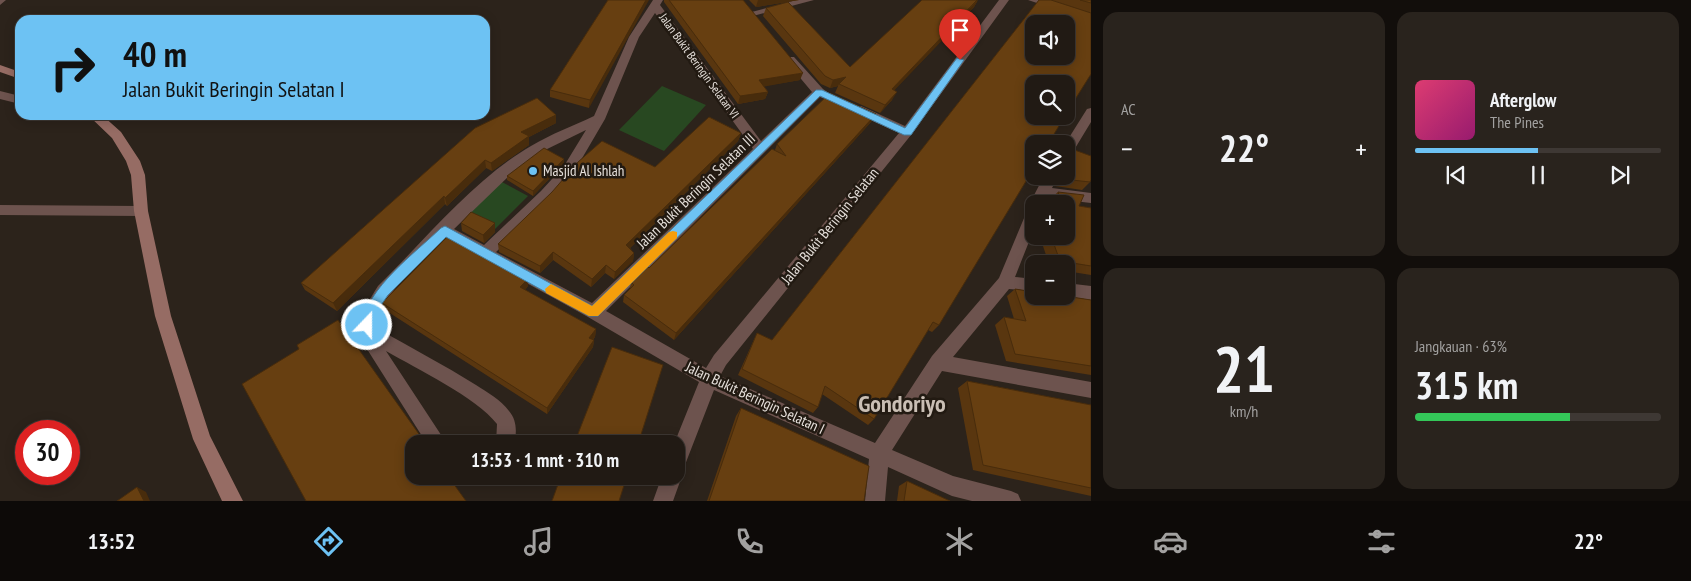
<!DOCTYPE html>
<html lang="id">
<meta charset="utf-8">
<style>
body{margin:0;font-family:"PT Sans Narrow",sans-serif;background:#29231d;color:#f1f3f6;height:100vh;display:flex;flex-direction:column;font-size:19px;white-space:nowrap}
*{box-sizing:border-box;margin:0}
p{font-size:16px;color:#a2a1a0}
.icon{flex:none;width:28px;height:28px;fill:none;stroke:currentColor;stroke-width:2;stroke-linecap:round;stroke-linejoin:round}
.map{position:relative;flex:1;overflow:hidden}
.panel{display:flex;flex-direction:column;gap:12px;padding:12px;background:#120e0b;width:600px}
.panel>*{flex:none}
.banner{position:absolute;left:15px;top:15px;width:475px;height:105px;border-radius:15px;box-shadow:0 2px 12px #0003,0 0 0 1px #3e3834;background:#6dc2f3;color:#111;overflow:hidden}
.buttons{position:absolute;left:1025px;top:15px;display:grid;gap:10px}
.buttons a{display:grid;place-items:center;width:50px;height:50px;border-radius:10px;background:#211a14;box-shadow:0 2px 12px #0003,0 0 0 1px #3e3834;font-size:25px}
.speed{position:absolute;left:15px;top:420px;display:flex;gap:10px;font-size:25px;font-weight:700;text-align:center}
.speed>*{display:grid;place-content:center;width:65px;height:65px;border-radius:50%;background:#211a14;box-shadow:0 2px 12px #0003,0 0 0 1px #3e3834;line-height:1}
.speed .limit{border:8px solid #d22;background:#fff;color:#111}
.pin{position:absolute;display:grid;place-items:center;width:42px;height:42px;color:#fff;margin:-51px -21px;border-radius:50% 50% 50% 0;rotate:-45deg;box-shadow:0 0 5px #0007}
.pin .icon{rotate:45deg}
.me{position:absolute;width:55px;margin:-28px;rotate:22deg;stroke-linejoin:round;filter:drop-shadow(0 0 4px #0008)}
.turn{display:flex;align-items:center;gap:18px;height:105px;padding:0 25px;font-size:22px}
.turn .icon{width:65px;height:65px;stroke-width:2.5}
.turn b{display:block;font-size:35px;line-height:42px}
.big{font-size:38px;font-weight:700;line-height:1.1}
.panel .card{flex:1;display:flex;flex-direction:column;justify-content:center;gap:8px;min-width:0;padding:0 18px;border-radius:15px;background:#29231d}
.panel .dial{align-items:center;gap:0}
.dial b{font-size:65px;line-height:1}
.song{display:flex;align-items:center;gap:15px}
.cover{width:60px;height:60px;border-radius:8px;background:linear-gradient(135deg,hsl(340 70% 55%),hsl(320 70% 35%))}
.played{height:5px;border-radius:2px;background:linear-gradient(90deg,#6dc2f3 50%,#3e3834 50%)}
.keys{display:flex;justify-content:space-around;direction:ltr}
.heat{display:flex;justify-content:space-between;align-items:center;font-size:28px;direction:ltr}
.charge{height:8px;border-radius:4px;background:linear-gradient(90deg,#34c759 63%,#3e3834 0)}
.panel .tiles{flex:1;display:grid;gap:12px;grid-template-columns:repeat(2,1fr)}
.trip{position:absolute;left:405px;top:435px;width:280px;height:50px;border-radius:15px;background:#211a14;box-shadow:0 2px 12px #0003,0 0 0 1px #3e3834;font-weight:700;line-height:50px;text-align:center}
.tabs{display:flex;height:80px;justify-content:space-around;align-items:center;background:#0d0a08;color:#a2a1a0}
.tabs .icon{width:35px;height:35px}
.tabs .on{color:#6dc2f3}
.tabs b{font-size:22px;color:#f1f3f6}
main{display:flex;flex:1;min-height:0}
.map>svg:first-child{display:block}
.green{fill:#284821}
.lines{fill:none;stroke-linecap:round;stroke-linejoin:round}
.street{fill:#6d534e;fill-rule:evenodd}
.secondary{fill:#966c64;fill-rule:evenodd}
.wall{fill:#59360f}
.shaded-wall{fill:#482c0c}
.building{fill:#673f11;stroke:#482c0c;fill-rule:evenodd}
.route{fill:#6dc2f3;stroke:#477e9e}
.slow{fill:#f59e0b}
.poi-dot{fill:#6dc2f3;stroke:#221a12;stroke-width:2}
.labels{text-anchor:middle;stroke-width:5;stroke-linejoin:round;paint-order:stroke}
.far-street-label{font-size:12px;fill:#e6e0db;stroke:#221a12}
.poi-label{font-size:15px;fill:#e6e0db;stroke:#221a12;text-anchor:start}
.street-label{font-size:15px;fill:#e6e0db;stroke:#221a12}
.near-district-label{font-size:24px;font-weight:bold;fill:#cabfb5;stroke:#221a12}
</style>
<main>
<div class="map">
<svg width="1091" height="501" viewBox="0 0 1091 501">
<rect width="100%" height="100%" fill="#2c231b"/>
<!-- green -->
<path class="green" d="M662,86L706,105L664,151L619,130Z
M502,182L528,196L495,229L468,214Z"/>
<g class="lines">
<!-- street -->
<path class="street" d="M0,0H6L0,5Z
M653,0H663L660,5L761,141L812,92L786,61V57H794L823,89L833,96L827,100L820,97L606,311L706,368L714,355L899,133L853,112L851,109L853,106H861L905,126L999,0H1009L911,135L726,365L720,376L875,443L932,356L999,278L1027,211L1034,206V229L1015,277L1034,279V291L1009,289L953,357L1091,382V398L942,371L892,450L953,476L1011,491L1018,494L1021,501H972L952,496L888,467L885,501H865L869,459L714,390L683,470L680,471L682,476L673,501H653L662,476H676V444H674L699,382L588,317L445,238C424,260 377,297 376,328C410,347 444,365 476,385C487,392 501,400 509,411C517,420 517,433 514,444H496L497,424C476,397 417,369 386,351L447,444H427L360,338C359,317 367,303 378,286C425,240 474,179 531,146C551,134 573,126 594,116L629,37ZM655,13L753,149L592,303L496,252L551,199L574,172L605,119L639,37ZM586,130L564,166L541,191L484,245L454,229L513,172L541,152Z
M796,0H814L753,16L748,13Z
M1028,0H1043L1091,15V21Z
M0,91L20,96V104L0,99Z
M1091,108V122L1071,155L1066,156L1065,144L1087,109Z
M1044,176H1058L1052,188L1091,193V203L1047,198L1044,203H1034L1032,199Z
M0,205L141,206L146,207L148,211L146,215L141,216L0,215Z
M1066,283L1091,286V300L1065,296Z"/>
<!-- secondary -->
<path class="secondary" d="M0,65L20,72V79L0,72Z
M88,115H102L121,132L140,161L145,175L148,211L171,316L210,436L243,501H222L193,439L155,316L134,211L131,175L126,161L112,138Z"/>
</g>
<!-- wall -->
<path class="wall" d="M608,0L589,108L550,97V90Z
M664,0H743L800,80L764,86L768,92L765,99L738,104L664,2Z
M749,0H799L756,7Z
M978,0L974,7L894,90L892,100L880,113L835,93L838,86L830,88L821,84L763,16L766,8L850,67Z
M1039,0H1091V74L1034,144L939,325L932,332L928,330L874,419L868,425L822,394L818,407L813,413L738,375L757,333L772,340Z
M876,114L871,122L674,340L623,302L624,295L630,289L631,282L649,268L775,150L777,144Z
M556,123L529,137V145L492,171L486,168L447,206L445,204L337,311L305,290L301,283L475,128Z
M741,133L738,141L630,248L634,253L633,261L614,279L605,273L591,287L553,260L540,273L499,252L498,244Z
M1066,146L1090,182L1082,190L1055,186L1059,176H1066Z
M564,163L533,196L507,180V176Z
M1058,192L1079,206L1091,208V275L1066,271V264H1049L1040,237L1041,236H1066V204H1051L1049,200Z
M461,223L495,232L484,243L462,231Z
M528,286L525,290L596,329L595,337L593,340H594L593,347L547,414L385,310L382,303Z
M1015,289L1091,300V375L1006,361L995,325L1004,317L1014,319L1007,296Z
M967,381L1091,405V496L973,470L958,388Z
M741,408L864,501H707L736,416Z
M907,481L950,501H897L899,486Z"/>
<!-- shaded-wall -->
<path class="shaded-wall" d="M646,0H649L589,108L590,100Z
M758,0H799L756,7Z
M978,0L974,7L887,98L892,89Z
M803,73L800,80L756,88L759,80Z
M846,77L839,84L838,86L830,88L833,80Z
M768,92L765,99L738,104L740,96Z
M897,92L892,100L880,113L885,105Z
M876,114L871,122L674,340L676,333Z
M556,115V123L529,137V145L492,171L491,163L521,132Z
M741,133L738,141L625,253L626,245Z
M564,159V163L533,196V191Z
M485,160L486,168L447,206L445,198Z
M444,196L445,204L337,311L333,303Z
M495,223V232L484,243L483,235Z
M553,252V260L540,273V266Z
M634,253L633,261L614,279L615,272Z
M606,265L605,273L591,287L592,279Z
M528,279V286L521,295L520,287Z
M596,329L595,337L588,345L589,338Z
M594,340L593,347L547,414V408Z
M137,487L146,492L150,501H144Z"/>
<!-- building -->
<path class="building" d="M608,0H646L590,100L550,90Z
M669,0H743L803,73L759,80L768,92L740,96Z
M922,0H977L892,89L897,92L885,105L839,84L846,77L833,80L825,76L766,8L788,2L850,67Z
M1039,0H1051L1091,13V74L1066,114V84H1034V116H1065L1051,139L1061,144H1034V168L939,325L933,322L874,419L825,386L818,407L742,369L757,333L772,340ZM1034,24H1066V56H1034Z
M1080,0H1091V3Z
M830,93L876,114L676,333L624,295L634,285L631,282L647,266L649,268L772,149L786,156L777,144Z
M537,98L556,115L521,132L529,136L491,163L485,160L445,198L444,196L333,303L301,283L475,128Z
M709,117L741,133L626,245L634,253L615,272L606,265L592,279L553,252L540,266L498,244L552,192L578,162L602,141L655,167Z
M1066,146L1072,149L1091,156V180L1090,182L1063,179V176H1066Z
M544,148L564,159L533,191L507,176Z
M1058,192L1084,195L1079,206L1091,208V266L1060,261L1051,236H1066V232L1075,234L1066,213V204H1062Z
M471,212L495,223L483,235L461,223Z
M449,235L528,279L520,287L596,329L589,338L594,340L547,408L382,303Z
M1015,289L1034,292V296H1065L1091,300V366L1015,354L1004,317L1026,321Z
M338,320L426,444H414V476H448L466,501H306L242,384L299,349L297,345Z
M612,347L663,365L638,444H574Z
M967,381L1091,405V488L983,465Z
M741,408L869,466L864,501H709Z
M561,476H627L619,501H552Z
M907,481L950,501H904Z
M137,487L144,501H117Z"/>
<!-- route -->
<path class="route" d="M957,58L964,60L911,135H904L820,96L598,316H589L446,237L388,295L375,314L371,329H362L361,325C368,287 414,254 441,228L445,226L592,306L816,90H822L905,128Z"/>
<!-- slow -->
<path class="slow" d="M673,231L677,232V238L598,316H589L546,293L545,289L551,284L592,306L669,232Z"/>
<!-- markers -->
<circle class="poi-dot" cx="533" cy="171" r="5"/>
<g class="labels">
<!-- far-street labels -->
<g class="far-street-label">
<text transform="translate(699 66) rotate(54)" y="4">Jalan Bukit Beringin Selatan VI</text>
</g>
<!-- poi labels -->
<g class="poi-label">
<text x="543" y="176">Masjid Al Ishlah</text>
</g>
<!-- street labels -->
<g class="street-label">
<text transform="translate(696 191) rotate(-44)" y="5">Jalan Bukit Beringin Selatan III</text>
<text transform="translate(830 226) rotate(-51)" y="5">Jalan Bukit Beringin Selatan</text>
<text transform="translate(755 398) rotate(25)" y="5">Jalan Bukit Beringin Selatan I</text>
</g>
<!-- near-district labels -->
<g class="near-district-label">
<text x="902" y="412">Gondoriyo</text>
</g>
</g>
</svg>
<div class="buttons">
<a><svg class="icon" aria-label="sound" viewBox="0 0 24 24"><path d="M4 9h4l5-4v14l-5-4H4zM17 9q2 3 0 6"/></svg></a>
<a><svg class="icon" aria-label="search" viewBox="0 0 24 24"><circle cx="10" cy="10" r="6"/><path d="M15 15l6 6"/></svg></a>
<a><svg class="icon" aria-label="layers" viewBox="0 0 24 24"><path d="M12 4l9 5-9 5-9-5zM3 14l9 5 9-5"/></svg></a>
<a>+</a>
<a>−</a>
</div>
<div class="speed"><div class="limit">30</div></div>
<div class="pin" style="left:960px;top:60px;background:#d93025"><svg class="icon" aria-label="arrive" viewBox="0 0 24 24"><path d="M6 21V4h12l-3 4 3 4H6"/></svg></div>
<svg class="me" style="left:367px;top:325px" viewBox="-20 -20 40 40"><circle r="17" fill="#6dc2f3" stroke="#fff" stroke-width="3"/><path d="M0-11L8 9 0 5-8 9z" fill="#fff"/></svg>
<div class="trip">13:53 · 1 mnt · 310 m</div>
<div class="banner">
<div class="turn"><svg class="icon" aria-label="right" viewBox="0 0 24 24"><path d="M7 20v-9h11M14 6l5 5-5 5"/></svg><div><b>40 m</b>Jalan Bukit Beringin Selatan I</div></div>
</div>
</div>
<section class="panel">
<div class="tiles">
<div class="card"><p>AC</p>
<div class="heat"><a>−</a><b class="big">22°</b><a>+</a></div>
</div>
<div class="card">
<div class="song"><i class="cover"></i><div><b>Afterglow</b><p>The Pines</p></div></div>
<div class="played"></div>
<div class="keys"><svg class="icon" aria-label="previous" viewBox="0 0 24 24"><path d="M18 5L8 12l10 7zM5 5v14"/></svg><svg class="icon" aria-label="pause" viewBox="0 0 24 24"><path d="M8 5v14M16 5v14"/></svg><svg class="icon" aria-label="next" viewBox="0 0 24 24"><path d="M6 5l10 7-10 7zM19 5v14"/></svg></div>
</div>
<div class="card dial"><b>21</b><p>km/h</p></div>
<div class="card"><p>Jangkauan · 63%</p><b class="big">315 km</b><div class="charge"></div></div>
</div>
</section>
</main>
<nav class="tabs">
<b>13:52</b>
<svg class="icon on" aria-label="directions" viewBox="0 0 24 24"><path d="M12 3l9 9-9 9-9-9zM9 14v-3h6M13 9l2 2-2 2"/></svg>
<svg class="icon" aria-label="music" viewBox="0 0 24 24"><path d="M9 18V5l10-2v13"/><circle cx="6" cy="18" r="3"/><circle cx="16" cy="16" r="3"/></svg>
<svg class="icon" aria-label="phone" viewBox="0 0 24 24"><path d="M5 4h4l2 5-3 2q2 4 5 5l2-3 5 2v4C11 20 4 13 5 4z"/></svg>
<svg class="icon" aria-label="climate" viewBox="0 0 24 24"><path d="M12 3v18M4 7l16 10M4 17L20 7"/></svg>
<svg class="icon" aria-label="car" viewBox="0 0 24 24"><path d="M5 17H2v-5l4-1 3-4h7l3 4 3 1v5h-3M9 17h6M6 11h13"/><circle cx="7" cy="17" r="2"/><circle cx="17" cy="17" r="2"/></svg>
<svg class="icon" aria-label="filters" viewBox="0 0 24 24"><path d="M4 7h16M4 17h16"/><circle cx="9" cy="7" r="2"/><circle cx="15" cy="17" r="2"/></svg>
<b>22°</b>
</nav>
